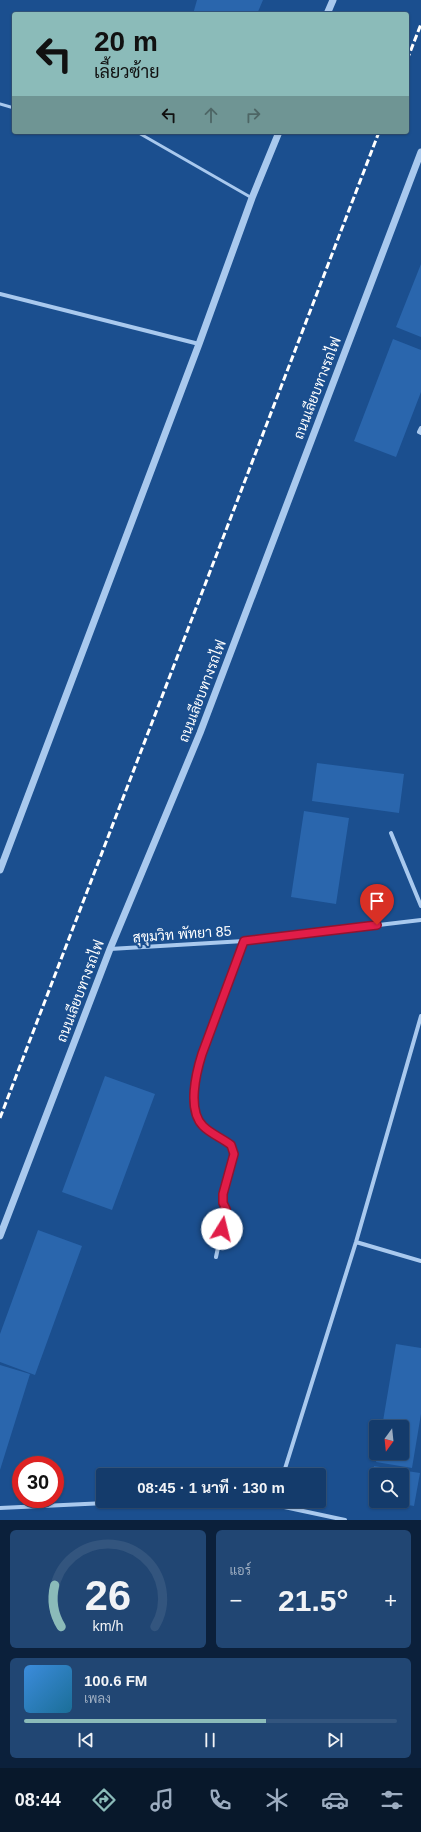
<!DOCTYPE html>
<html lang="th">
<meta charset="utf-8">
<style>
body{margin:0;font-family:Helvetica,Sarabun,sans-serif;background:#214673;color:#f1f3f6;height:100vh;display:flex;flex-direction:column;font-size:15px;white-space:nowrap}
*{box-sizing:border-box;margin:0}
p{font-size:13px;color:#9dadc1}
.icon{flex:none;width:22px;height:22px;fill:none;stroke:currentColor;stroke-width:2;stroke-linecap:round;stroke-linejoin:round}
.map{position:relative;height:1520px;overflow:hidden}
.panel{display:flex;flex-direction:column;gap:10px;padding:10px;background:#0b203b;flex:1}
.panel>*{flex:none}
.banner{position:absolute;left:12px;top:12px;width:397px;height:122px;border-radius:4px;box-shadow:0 1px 3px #0004,0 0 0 1px #33557e;background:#8bbbb9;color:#111;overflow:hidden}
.needle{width:26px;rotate:195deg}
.controls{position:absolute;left:369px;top:1420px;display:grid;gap:8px}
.controls a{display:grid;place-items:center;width:40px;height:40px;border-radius:4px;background:#143b6b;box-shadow:0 1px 3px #0004,0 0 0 1px #33557e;font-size:20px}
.speed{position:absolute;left:12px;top:1456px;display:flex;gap:8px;font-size:20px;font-weight:700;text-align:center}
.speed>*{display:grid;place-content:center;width:52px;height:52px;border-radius:50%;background:#143b6b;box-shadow:0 1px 3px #0004,0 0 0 1px #33557e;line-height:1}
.speed .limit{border:6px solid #d22;background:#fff;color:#111}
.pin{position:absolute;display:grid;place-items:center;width:34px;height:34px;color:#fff;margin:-41px -17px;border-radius:50% 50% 50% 0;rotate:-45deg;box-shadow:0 0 4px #0007}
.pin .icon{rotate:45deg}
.me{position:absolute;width:44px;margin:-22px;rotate:9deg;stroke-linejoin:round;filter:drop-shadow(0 0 3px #0008)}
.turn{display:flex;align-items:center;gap:14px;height:84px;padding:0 16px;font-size:18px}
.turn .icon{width:52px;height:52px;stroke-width:2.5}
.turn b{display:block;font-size:28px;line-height:34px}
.lanes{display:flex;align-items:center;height:38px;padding:0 16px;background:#0003;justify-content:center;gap:20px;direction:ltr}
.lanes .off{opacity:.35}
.big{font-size:30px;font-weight:700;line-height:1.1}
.panel .card{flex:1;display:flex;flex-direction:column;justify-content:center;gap:6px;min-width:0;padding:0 14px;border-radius:6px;background:#214673}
.panel .dial{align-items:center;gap:0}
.dial svg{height:104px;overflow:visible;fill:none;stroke:#33557e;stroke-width:7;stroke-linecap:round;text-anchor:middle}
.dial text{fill:#f1f3f6;stroke:none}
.song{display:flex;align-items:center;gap:12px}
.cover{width:48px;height:48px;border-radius:6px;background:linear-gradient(135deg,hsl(210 70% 55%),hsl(200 70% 35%))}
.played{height:4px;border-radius:2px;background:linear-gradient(90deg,#8bbbb9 65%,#33557e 65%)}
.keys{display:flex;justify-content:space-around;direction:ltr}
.heat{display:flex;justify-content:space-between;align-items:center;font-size:22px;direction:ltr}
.panel .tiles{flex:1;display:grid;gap:10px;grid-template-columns:1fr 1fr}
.card:last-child{grid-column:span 2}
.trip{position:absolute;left:96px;top:1468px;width:230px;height:40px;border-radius:4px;background:#143b6b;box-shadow:0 1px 3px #0004,0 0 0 1px #33557e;font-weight:700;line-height:40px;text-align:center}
.menu{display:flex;height:64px;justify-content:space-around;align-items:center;background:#08182b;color:#9dadc1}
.menu .icon{width:28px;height:28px}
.menu .active{color:#8bbbb9}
.menu b{font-size:18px;color:#f1f3f6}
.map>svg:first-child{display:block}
.building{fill:#2a66ad}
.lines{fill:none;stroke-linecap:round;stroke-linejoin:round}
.service{stroke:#a9c9ee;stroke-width:3}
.minor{stroke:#a9c9ee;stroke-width:4}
.tertiary{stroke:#a9c9ee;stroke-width:7}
.rail{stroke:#fff;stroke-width:3;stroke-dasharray:7 3;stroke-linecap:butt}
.route-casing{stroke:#92132f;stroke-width:10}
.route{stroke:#e11d48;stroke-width:7}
.labels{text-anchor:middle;stroke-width:4;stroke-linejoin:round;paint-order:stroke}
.street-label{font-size:14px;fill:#fff;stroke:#1b4f8f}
</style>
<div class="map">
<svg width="421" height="1520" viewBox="0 0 421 1520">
<rect width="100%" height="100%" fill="#1b4f8f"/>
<!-- building -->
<path class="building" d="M197,0H263L257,14H193Z
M421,264V337L396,327Z
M393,339L421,350V392L396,457L354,441Z
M317,763L404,774L399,813L312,801Z
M304,811L349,818L336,904L291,897Z
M105,1076L155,1094L112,1210L62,1192Z
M38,1230L82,1246L35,1375L0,1362V1334Z
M396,1344L421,1348V1414L412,1468L376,1462L378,1453H402V1427H382Z
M0,1365L30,1374L0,1470Z
M374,1466L420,1473L414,1506L390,1502L402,1501V1475H376V1500L369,1498Z"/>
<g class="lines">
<!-- service -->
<path class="service" d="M0,104L14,108
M137,132L252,198"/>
<!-- minor -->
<path class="minor" d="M0,294L199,344
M421,428L419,432L421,433
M391,833L421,906
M110,949L244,941L421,920
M356,1242L421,1261
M216,1257L225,1215L223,1203V1194L234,1154L231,1145C222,1138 211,1134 203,1126C187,1110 196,1073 202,1054L244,941
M283,1475L356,1242L421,1016
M0,1508L106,1503L275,1505L345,1520"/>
<!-- tertiary -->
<path class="tertiary" d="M327,14L333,0
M0,870L199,344L252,198L279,132
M0,1236L110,949L200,733L421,152"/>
<!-- rail -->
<path class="rail" d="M407,60L421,24
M0,1118L379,132"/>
</g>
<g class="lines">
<defs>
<path id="route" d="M222,1229L226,1209L223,1203V1194L234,1154L231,1145C222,1138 211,1134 203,1126C187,1110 196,1073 202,1054L244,941L377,925"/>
</defs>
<!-- route casing -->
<use href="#route" class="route-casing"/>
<!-- route -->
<use href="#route" class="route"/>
</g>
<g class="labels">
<!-- street labels -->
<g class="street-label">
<text transform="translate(317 388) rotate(-69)" y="5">ถนนเลียบทางรถไฟ</text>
<text transform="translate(202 691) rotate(-69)" y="5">ถนนเลียบทางรถไฟ</text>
<text transform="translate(182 934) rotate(-4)" y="5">สุขุมวิท พัทยา 85</text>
<text transform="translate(80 991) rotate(-69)" y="5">ถนนเลียบทางรถไฟ</text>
</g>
</g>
</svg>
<div class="controls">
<a><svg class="needle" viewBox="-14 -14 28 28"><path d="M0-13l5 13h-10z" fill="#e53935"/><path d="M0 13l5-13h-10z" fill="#9dadc1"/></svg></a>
<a><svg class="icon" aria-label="search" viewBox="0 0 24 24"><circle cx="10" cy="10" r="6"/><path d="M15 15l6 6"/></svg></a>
</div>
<div class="speed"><div class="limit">30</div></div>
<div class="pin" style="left:377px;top:925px;background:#d93025"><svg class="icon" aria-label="arrive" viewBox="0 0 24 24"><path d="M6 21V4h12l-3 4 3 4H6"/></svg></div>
<svg class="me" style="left:222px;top:1229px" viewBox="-20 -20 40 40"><circle r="19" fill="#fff"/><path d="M0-13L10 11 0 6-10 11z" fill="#e11d48"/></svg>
<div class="trip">08:45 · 1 นาที · 130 m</div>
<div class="banner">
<div class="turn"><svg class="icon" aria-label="left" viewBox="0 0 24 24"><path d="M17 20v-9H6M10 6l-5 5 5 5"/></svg><div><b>20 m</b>เลี้ยวซ้าย</div></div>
<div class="lanes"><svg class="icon" aria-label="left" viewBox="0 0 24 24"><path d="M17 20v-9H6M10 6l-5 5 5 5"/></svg><svg class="icon off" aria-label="ahead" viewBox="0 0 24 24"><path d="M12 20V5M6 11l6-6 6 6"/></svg><svg class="icon off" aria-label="right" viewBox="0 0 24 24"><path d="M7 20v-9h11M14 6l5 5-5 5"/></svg></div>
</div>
</div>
<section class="panel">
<div class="tiles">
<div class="card dial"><svg viewBox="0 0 100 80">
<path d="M14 69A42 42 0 1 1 86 69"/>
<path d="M14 69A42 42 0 0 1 9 37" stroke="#8bbbb9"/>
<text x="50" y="56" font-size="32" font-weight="700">26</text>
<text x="50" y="72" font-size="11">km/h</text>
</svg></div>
<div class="card"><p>แอร์</p>
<div class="heat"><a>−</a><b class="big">21.5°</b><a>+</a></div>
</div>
<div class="card">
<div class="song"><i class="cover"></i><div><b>100.6 FM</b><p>เพลง</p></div></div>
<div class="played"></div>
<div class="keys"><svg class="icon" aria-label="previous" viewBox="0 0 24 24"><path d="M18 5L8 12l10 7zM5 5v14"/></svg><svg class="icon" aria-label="pause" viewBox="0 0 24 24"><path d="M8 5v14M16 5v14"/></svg><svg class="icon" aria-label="next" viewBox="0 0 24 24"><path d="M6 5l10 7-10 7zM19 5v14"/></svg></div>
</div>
</div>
</section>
<nav class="menu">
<b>08:44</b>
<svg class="icon active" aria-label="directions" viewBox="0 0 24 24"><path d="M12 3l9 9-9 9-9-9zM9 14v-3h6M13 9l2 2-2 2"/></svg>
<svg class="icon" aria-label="music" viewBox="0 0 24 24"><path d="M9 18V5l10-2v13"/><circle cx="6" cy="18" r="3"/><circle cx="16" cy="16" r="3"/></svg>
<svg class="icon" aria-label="phone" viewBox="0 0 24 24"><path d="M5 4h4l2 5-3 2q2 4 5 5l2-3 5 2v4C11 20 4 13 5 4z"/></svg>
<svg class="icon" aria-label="climate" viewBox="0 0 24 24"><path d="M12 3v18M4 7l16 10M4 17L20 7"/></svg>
<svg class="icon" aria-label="car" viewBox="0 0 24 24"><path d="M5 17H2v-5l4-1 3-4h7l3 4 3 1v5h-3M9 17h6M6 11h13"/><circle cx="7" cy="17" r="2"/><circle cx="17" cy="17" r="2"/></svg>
<svg class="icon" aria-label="filters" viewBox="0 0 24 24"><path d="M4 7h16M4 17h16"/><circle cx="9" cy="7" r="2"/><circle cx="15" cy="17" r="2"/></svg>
</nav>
